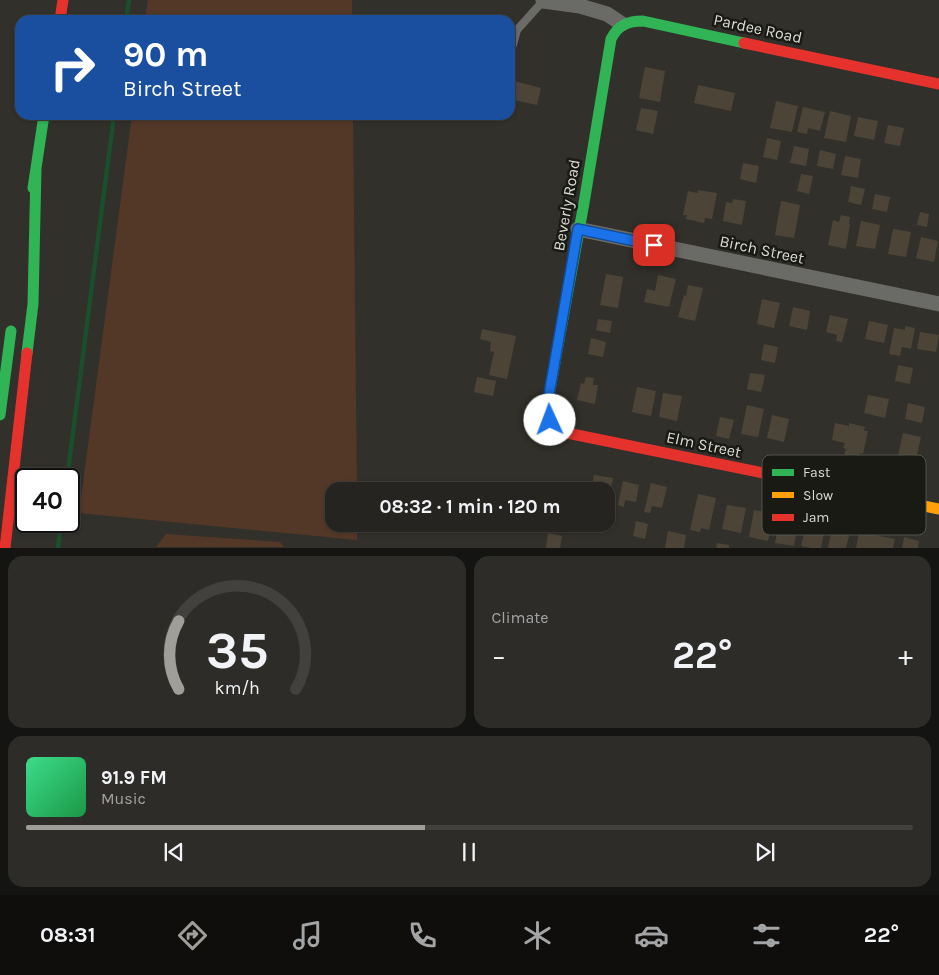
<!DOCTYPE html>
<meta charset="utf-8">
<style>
body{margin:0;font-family:Karla,sans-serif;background:#2d2c29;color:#f1f3f6;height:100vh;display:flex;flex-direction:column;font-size:19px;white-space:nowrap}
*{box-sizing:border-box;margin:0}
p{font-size:16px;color:#a3a4a5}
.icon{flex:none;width:28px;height:28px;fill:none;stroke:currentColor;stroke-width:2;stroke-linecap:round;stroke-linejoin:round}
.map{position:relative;height:548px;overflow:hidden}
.panel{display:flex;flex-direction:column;gap:8px;padding:8px;background:#141412;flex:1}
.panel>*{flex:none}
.top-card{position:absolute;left:15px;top:15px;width:500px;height:105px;border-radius:15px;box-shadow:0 1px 4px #0004,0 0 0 1px #42413e;background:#1a4fa0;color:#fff;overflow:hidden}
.speed{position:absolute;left:15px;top:468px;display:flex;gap:10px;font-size:25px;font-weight:700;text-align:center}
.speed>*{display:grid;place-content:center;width:65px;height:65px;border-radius:50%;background:#252420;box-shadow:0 1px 4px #0004,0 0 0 1px #42413e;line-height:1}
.speed .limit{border:2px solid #111;border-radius:8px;background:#fff;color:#111}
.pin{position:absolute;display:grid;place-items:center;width:42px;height:42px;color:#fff;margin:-21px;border-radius:10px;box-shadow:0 2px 8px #0006}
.me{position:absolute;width:55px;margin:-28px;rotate:358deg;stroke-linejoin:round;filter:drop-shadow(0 0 4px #0008)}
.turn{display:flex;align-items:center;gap:18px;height:105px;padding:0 25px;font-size:22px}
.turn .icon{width:65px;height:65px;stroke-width:2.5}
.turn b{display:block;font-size:35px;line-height:42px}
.big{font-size:38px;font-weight:700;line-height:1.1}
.panel .card{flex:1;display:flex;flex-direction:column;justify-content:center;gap:8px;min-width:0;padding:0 18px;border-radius:15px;background:#2d2c29}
.panel .dial{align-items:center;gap:0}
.dial svg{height:130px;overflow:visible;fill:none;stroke:#42413e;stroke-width:7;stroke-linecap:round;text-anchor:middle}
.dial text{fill:#f1f3f6;stroke:none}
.song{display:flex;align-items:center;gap:15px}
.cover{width:60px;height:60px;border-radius:8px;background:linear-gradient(135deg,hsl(150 70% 55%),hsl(140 70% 35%))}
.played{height:5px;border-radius:2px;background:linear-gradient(90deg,#a09e98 45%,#42413e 45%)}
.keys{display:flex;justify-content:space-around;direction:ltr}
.heat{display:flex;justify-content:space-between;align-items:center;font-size:28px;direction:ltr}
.panel .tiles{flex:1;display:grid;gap:8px;grid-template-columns:1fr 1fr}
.card:last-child{grid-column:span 2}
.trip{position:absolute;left:325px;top:482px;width:290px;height:50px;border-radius:15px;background:#252420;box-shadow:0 1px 4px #0004,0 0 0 1px #42413e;font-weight:700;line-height:50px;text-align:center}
.menu{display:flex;height:80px;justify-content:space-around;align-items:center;background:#0f0e0d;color:#a3a4a5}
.menu .icon{width:35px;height:35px}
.menu .on{color:#a09e98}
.menu b{font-size:22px;color:#f1f3f6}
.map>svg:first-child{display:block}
.green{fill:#543827}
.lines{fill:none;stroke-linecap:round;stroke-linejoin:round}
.stream{stroke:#1a4e2c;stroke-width:4.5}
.building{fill:#4c4537}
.lane{stroke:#6a6a67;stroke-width:8}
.street{stroke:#6a6a67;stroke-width:15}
.fast{stroke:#30b455;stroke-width:11}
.slow{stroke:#ff9f0a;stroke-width:11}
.jam{stroke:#e5322d;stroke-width:11}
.route-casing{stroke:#114b97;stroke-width:12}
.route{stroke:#1a73e8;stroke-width:9}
.labels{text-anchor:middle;stroke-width:5;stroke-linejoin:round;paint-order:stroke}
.street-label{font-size:16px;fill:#dbdad3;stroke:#1a1a15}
.key{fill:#1a1a15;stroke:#54544e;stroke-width:1}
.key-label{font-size:14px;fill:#dbdad3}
</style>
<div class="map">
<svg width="939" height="548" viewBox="0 0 939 548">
<rect width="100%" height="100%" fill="#31302a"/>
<!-- green -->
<path class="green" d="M148,0H352V20H145Z
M132,115H353L357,491H334V524H357V540L79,513Z
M166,534L280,542L284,547H156Z"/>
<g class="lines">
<!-- stream -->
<path class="stream" d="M126,20L129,0
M67,479L114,115
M58,548L61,521"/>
</g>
<!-- building -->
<path class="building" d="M645,67L665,71L660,102L639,98Z
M510,80L541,88L537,105L510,99Z
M698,85L735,93L731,111L694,103Z
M776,101L798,106L792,132L770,128Z
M803,107L825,112L820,131L808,128L807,134L797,132Z
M641,108L658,111L653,134L636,130Z
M830,111L851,116L846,142L824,138Z
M858,117L878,121L874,140L854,136Z
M888,125L904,128L900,146L884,143Z
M767,138L781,141L777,160L763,157Z
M794,146L809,149L806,166L790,163Z
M820,150L836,154L833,169L817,166Z
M845,156L861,159L858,178L841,175Z
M743,163L759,166L756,183L740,179Z
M801,174L813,176L809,194L797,191Z
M851,186L865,189L861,205L848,202Z
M698,190L717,193L712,219L705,218L704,223L686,219L687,215H683L688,191L698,193Z
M875,194L890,197L887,212L872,209Z
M733,199L746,201L742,225L723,221L726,202L732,203Z
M781,201L800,205L794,238L775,235Z
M920,212L929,214L927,227L917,225Z
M841,215L850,217L849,224H850L846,249L828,245L833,220L839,222Z
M861,221L880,225L875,249L856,246Z
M893,229L911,232L906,257L888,254Z
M921,237L938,241L934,262L916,258Z
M606,274L623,277L618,308L600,305Z
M658,275L676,279L669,307L644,302L647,289L655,291Z
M688,285L703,288L695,321L678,317L684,295L686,296Z
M762,299L780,303L774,328L757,324Z
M793,307L810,311L807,330L789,326Z
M830,315L848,319L842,342L836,341L837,335L826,332Z
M598,319L612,321L610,333L596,330Z
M869,321L888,325L884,343L865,339Z
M905,326L915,328L911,349L902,347L900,356L889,354L894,328L905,330Z
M482,329L516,336L507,379L489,375L494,352L490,351L491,342L480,339Z
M920,332L939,335L936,352L917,349Z
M591,338L606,342L603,357L588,354Z
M764,344L778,347L775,363L761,360Z
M898,365L913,368L910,384L895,381Z
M750,373L765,375L761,392L747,389Z
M477,377L496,381L493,396L474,392Z
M586,377L594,378L593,385H598L595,404L577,400L581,383L584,384Z
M637,387L656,391L651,416L632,412Z
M663,393L682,396L677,421L659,417Z
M868,395L889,399L885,418L864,413Z
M908,403L925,407L922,423L905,419Z
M747,405L764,409L758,437L741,434Z
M772,415L789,419L784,442L767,438Z
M720,417L734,420L729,439L716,436Z
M835,423L849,426V423L865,427L864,431H868L863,454L860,453L859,457L844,454L846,449L843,448L845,443L832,440Z
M903,433L921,437L914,468L896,464Z
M594,475L613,478L608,503H606V491H591Z
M623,481L639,485L636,502L625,500L624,507L618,505Z
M651,483L667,487L662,508L652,506L650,513L644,512Z
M698,494L716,498L709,530L701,528L700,532L690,530Z
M727,505L746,508L741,533L722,529Z
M754,510L773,514L768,541L749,537Z
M780,516L799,520L794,546L775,543Z
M807,519L826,523L821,548H811L801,546Z
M636,521L648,524L645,539L633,536Z
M569,524H585V528Z
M833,524L851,528L846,548H828Z
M860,528L875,531L874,535L895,539L893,548H856Z
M668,531L686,535L684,548H665Z
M548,533L562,536L560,548H546Z
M904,537L919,541L918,548H902Z
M717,543L729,545V548H716Z"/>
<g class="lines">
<!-- lane -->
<path class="lane" d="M510,47L513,45L517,30L543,1"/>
<!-- street -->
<path class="street" d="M543,1L580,6L607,14L622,24
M578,229L939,304"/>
<!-- fast -->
<path class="fast" d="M33,188L44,115
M27,353L33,304L36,169
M547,409V406L584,203L611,39C618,25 628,21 643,21L744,43
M0,415L11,331"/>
<!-- slow -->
<path class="slow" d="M842,489L939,509"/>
<!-- jam -->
<path class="jam" d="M60,20L63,0
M744,43L939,84
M547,409C549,422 555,428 567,433L842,489
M5,548L27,353"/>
</g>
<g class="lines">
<defs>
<path id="route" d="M550,420L548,412L547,406L578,229L654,245"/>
</defs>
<!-- route casing -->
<use href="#route" class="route-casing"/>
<!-- route -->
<use href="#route" class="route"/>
</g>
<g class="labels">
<!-- street labels -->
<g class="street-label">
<text transform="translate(758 28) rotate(12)" y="6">Pardee Road</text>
<text transform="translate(566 205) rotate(-80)" y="6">Beverly Road</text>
<text transform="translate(762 249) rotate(12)" y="6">Birch Street</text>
<text transform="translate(704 444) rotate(12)" y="6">Elm Street</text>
</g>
</g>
<!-- legend -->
<rect x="762" y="455" width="164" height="80" rx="8" class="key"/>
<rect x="772" y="469" width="22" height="7" fill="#30b455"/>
<rect x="772" y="492" width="22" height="6" fill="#ff9f0a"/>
<rect x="772" y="514" width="22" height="7" fill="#e5322d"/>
<g class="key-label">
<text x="803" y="477">Fast</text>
<text x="803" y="500">Slow</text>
<text x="803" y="522">Jam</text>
</g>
</svg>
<div class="speed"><div class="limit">40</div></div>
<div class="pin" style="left:654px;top:245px;background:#d93025"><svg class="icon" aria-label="arrive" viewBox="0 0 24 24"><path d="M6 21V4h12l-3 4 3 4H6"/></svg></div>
<svg class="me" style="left:550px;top:420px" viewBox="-20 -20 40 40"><circle r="19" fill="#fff"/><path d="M0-13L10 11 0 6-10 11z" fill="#1a73e8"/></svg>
<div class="trip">08:32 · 1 min · 120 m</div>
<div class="top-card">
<div class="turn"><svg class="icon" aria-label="right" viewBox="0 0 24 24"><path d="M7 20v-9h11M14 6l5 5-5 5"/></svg><div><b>90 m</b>Birch Street</div></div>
</div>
</div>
<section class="panel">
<div class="tiles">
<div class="card dial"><svg viewBox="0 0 100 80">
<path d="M14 69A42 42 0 1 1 86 69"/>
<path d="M14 69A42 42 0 0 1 14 27" stroke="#a09e98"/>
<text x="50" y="56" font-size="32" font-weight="700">35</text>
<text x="50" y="72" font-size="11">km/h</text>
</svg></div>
<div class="card"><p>Climate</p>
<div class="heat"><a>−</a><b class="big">22°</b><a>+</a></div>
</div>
<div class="card">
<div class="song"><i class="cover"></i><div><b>91.9 FM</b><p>Music</p></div></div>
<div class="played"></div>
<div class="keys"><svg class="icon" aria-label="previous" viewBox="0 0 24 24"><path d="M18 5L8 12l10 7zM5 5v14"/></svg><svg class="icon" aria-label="pause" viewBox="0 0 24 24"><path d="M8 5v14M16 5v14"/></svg><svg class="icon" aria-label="next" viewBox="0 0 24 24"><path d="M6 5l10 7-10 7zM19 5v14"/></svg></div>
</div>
</div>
</section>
<nav class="menu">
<b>08:31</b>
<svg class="icon on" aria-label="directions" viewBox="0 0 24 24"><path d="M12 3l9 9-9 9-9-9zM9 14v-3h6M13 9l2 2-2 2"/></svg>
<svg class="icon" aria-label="music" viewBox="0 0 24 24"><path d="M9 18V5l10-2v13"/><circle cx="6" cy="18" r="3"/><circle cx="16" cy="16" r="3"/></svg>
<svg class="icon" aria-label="phone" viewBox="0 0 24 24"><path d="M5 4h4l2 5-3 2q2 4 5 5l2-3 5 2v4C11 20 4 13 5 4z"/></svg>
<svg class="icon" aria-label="climate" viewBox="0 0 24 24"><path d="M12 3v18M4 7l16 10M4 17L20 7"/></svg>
<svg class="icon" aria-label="car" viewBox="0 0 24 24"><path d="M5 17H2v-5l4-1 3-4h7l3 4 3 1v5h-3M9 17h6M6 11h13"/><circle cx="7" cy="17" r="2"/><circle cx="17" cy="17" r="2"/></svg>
<svg class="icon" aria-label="filters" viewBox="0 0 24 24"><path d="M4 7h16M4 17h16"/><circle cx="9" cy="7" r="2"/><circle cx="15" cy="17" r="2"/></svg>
<b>22°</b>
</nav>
